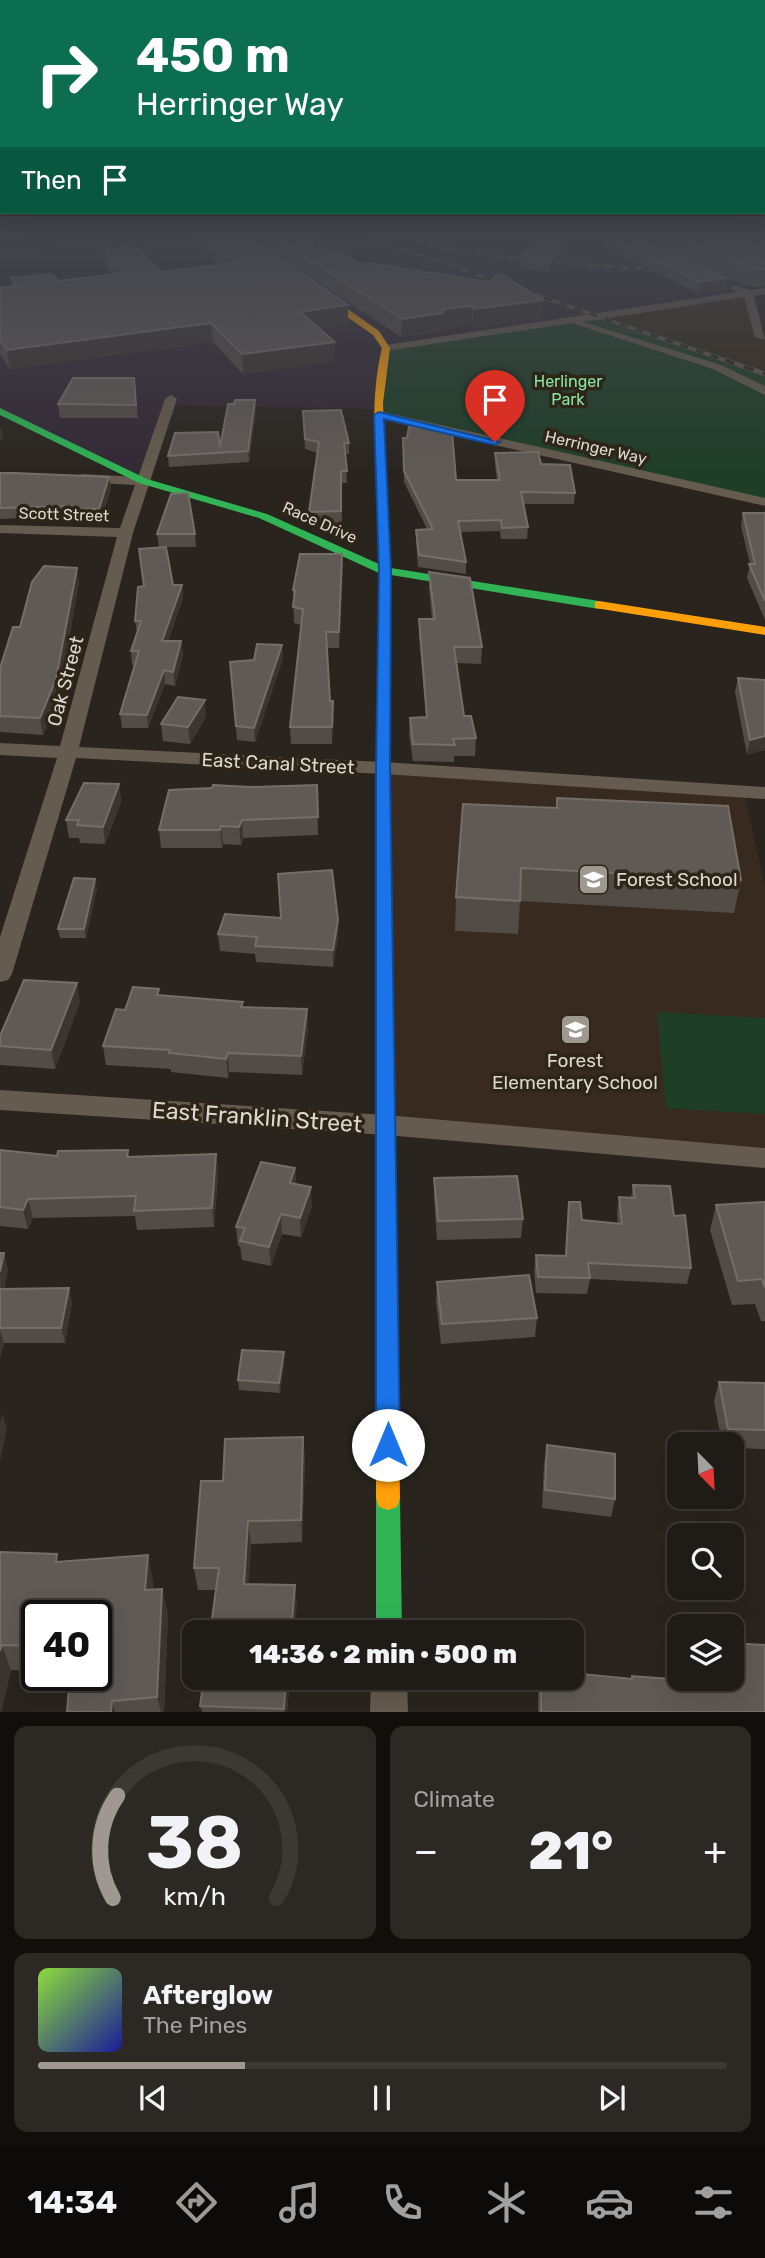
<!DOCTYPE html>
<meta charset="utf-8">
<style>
body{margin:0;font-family:Rubik,sans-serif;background:#2c2823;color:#f1f3f6;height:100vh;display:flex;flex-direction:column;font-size:26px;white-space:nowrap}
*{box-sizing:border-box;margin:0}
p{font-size:23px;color:#a1a1a1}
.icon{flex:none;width:38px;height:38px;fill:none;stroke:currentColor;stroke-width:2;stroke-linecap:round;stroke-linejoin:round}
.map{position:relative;height:1712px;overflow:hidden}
.drawer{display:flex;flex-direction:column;gap:14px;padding:14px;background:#110f0c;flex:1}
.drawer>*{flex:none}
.guide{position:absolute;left:0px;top:0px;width:766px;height:214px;box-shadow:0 7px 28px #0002,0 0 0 2px #3c3935;background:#0b6e4f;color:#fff;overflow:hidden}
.needle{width:46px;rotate:156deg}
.buttons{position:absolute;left:667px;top:1432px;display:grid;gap:14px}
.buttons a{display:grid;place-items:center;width:77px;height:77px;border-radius:14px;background:#1f1b16;box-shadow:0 7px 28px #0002,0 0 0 2px #3c3935;font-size:35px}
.speed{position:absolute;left:21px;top:1600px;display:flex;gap:14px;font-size:35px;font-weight:700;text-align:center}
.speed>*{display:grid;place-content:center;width:91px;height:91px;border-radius:50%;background:#1f1b16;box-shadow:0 7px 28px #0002,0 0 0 2px #3c3935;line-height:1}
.speed .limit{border:4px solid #111;border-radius:10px;background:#fff;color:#111}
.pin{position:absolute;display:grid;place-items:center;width:60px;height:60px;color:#fff;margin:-72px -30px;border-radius:50% 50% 50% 0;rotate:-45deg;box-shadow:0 0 7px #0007}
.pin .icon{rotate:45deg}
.me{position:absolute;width:77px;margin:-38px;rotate:0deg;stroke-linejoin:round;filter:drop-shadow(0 0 5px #0008)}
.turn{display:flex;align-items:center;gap:24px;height:147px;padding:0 21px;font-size:32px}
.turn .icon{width:91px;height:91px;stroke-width:2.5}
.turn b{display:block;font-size:49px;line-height:60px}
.then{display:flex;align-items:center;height:66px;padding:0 21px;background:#0003;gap:14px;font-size:26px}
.big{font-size:52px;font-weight:800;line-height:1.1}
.drawer .card{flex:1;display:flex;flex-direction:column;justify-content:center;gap:10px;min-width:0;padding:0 24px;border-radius:14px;background:#2c2823}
.drawer .dial{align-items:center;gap:0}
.dial svg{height:182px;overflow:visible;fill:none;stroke:#3c3935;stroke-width:7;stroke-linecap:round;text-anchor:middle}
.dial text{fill:#f1f3f6;stroke:none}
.song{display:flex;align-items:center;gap:21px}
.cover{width:84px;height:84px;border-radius:10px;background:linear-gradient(135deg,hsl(90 70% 55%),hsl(240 70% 35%))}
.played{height:7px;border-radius:4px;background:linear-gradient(90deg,#9e9891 30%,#3c3935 30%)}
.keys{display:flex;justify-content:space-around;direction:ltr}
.heat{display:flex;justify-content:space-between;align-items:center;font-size:38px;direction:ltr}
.drawer .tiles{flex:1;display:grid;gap:14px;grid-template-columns:1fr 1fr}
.card:last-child{grid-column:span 2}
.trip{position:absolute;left:182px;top:1620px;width:402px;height:70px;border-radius:14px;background:#1f1b16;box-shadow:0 7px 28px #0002,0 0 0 2px #3c3935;font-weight:800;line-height:70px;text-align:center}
.tab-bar{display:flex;height:112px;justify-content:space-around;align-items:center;background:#0c0b09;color:#a1a1a1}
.tab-bar .icon{width:49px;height:49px}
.tab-bar .active{color:#9e9891}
.tab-bar b{font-size:32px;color:#f1f3f6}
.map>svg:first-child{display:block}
.built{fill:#352919}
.industrial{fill:#332935}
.education{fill:#382a1f}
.green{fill:#1f3e28}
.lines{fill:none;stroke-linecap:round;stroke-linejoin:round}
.street{fill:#655b4e;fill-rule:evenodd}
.fast{fill:#30b455;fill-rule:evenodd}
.slow{fill:#ff9f0a;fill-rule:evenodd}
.rail-far1-casing{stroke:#605a51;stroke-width:3.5}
.rail-casing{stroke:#605a51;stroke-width:5}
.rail-far1{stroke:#2e2519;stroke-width:2.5;stroke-dasharray:8;stroke-linecap:butt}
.rail{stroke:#2e2519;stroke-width:3.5;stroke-dasharray:10;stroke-linecap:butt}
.wall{fill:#524c47}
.shaded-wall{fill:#3b3531}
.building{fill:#605a56;stroke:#746e69;stroke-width:2}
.route{fill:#1a73e8;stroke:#114b97;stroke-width:2}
.labels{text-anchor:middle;stroke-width:7;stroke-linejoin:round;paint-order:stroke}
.far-park-label{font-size:16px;fill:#86e4a1;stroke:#2e2519}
.far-street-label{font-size:16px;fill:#ddd7cf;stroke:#2e2519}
.street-label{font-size:19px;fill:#ddd7cf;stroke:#2e2519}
.poi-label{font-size:19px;fill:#ddd7cf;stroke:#2e2519;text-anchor:start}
.near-street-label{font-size:23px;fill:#ddd7cf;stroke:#2e2519}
</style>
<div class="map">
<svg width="765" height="1712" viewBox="0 0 765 1712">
<rect width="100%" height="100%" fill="#29241e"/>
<!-- built -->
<path class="built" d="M0,235H159L1,254Z
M748,293L761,336L765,337V373L710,351L601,316Z"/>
<!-- industrial -->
<path class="industrial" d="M365,235H765V291L570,321L380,409L169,405L143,481L0,411V284L287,270L428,258Z"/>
<!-- education -->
<path class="education" d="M383,768L744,792L765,887V1158L386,1125Z"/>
<!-- green -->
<path class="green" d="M601,316L710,351L765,373V502L379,415L386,348Z
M657,1012L765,1018V1114L666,1108Z"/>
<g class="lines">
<!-- street -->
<path class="street" d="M735,285L750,290L765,288V294L754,296L765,340L755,337L744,297L583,322L721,365L765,386V395L713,369L572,323L386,351L380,348L386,345L737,292L730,288Z
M171,395L177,399L133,533L79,747L383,762L765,787V799L383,774L76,758L12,974L8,980L0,982V937L57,758L0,755V743L60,746L117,537L0,533V525L120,528L135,485L82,482L75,478L82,474L138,477L165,399Z
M379,411L765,498V506L375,418L373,415Z
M0,1090L386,1115L765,1148V1168L386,1135L0,1110Z
M371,1678H407L408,1712H370Z"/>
<!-- fast -->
<path class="fast" d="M0,408L147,479L267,514L379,564L377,497L386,495L391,568L599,601L605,605L599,609L391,575L390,768L395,1115L392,1120L385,1122L378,1120L375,1115L376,768L379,573L259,518L139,483L0,415Z
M388,1486L397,1489L400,1498L402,1633H376V1498L379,1489Z"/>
<!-- slow -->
<path class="slow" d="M310,287H316L379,331L390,348L383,403L386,499L377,497C375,447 370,397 382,348L373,335L310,291Z
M599,601L765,627V635L595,608V602Z
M385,1108L392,1110L395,1115L400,1498L397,1507L388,1510L379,1507L376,1498L375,1115L378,1110Z"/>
<defs>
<path id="rail-far1" d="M363,235L730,362
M406,241L529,261L667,270"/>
<path id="rail" d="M725,360L765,374"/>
</defs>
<!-- rail-far1 casing -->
<use href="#rail-far1" class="rail-far1-casing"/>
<!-- rail casing -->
<use href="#rail" class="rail-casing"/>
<!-- rail-far1 -->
<use href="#rail-far1" class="rail-far1"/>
<!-- rail -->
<use href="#rail" class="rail"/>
</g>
<!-- wall -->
<path class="wall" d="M187,235H245L348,305V324L319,328L335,342V361L243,374L213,342L10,369L0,354V288L12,287L11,278L58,281L113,274L106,267L104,250L161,272L220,265L211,258L210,252Z
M247,235H312L314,249L362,265L542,318L472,328V324L443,328V332L401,337Z
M406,235H533L444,247Z
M633,235H765V286H747Z
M603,236L726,278L725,289L698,293L602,246Z
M568,251L549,272L518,269L519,258Z
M134,378L138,418H60L58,404Z
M255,400L256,410L249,462L169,467L168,456L220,447L234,404Z
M303,411L349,443V454H345L347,483H341L342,523H310L309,512L318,453L305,449Z
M403,438L456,480H497L495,464V453L541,464L575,493L574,504H523L528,527L527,539H501L500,531L461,532L466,562V574L418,567L416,542V530L427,529L404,482Z
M0,473L109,477L111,488L101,520H71L70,516L0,519Z
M743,513H765V620L747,578L750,564L741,526Z
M157,534H195L196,547H166L173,585H182L183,598L168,641H181L183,655L175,686L165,684L148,728H122L120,714L135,665H132L131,651L137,633L135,621L144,586L165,547H159Z
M342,554L339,648H327L330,701H333L332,744H291L290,727L301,625L294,623L293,590Z
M429,572L482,647L481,664L457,663L464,716L476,738L475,756H454V762L413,761L409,735L410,718L426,717L419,635V619H432L429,588Z
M79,582L59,695L43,735L0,732V668L20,627Z
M283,658L255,742L237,740L230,662Z
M738,678L765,680L747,755L735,692Z
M206,717L190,744L163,741L161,724Z
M119,784L121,802L105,844L80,843L79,838H69L66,820Z
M317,785L318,835L243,838L241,845L223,844L222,848H161L159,830L250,787Z
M557,798L741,880L734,913L520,901L518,934L455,931L456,897L556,808Z
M97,888L86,938H60L58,929Z
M218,934L338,937L333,967L256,962L255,954L220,951Z
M160,995L243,1002V1007L307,1009L308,1028L302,1075L229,1072L228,1078L171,1072V1069L106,1065L103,1046Z
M80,1002L55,1069L0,1065V1036Z
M0,1150L57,1156L128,1150L129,1157L216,1154L218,1173L214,1227L137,1230L135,1216L33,1218L28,1229L0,1226Z
M295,1168L296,1184L312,1206L301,1237L282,1234L271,1266L242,1260L240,1246H238L236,1227Z
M434,1178L523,1219L521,1238L437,1240L434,1197Z
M633,1185L674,1216L691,1268L687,1284L590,1279L587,1294L536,1293L534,1271L536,1255L565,1256L569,1202L582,1220L618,1224L617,1213L619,1197L631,1198Z
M765,1202V1321H761L755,1304L732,1305L710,1230L716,1205Z
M0,1253L8,1269L4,1289L72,1303L65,1343H4L0,1358Z
M437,1282L537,1318L535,1337L441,1344L436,1301Z
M284,1362L280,1393L239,1390L238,1380Z
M719,1382L765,1383V1449L732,1448V1444H722L714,1401Z
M303,1437L305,1460L302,1542L251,1544L248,1584L297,1607L216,1590H198L194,1568L223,1481Z
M547,1445L615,1499L611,1517L542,1508L544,1464Z
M0,1552L59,1561L153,1581V1590L162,1589L168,1615L164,1712H67L96,1615H37V1671L11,1670L1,1712Z
M632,1676L716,1682L715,1678H732L765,1712H538V1692L540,1678L631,1679Z
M204,1678H290L287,1712H202L200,1706Z"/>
<!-- shaded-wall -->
<path class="shaded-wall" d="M444,235H533L444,247Z
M568,240V251L549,272L550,261Z
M726,278L725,289L698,293L700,282Z
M543,300L542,318L472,328L473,309Z
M348,305V324L300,330V312Z
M472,306V324L443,328V332L401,337L402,319L443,309Z
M211,323L213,342L10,369L7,350Z
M335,342V361L243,374L242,354Z
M255,400L256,410L249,462L248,451Z
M2,428L3,438L0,442V430Z
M109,477L111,488L101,520L99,509Z
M342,554L343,570L339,648V632Z
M77,568L79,582L59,695L43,735L40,718Z
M182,585L183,598L164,655L162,641Z
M181,641L183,655L175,686L173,672Z
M282,645L283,658L255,742L254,728Z
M164,670L165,684L148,728L147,715Z
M205,700L206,717L190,744L188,727Z
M333,701L334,718L332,744V727Z
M765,736V750L747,755L750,740Z
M119,784L121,802L105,844L103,827Z
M242,820L243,838L241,845L239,827Z
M221,826L223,844L222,848L220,830Z
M95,879L97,888L86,938L84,929Z
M338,920V937L333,967V950Z
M77,983L80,1002L55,1069L51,1050Z
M307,1009L308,1028L302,1075L301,1056Z
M228,1053L229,1072L228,1078L226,1059Z
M216,1154L218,1173L214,1227L212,1208Z
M295,1168L296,1188L290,1183Z
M311,1187L312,1206L301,1237L300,1218Z
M28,1199L33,1218L28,1229L23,1210Z
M281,1214L282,1234L271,1266L269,1247Z
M4,1253L8,1269L1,1304L0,1272Z
M69,1288L72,1303L65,1343L61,1328Z
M0,1330L4,1343L0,1358Z
M284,1352V1362L280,1393L279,1383Z
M2,1413L7,1428L0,1461V1424Z
M303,1437L305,1460L302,1542L301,1520Z
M248,1521L251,1544L247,1605L244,1584Z
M148,1555L153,1581L151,1616L145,1590Z
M295,1585L297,1607L294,1633H291Z
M162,1589L168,1615L164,1712H161L157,1697Z
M2,1645L11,1670L1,1712H0V1651Z
M286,1678H290L287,1712H284Z
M112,1701L115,1712H111Z"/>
<!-- building -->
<path class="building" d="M208,235H245L348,305L300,312L335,342L242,354L211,323L7,350L0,340V288L16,286L11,278L52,274L58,281L126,273L104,250L135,246L161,272L237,263L210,241L216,240Z
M271,235H313V249L342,253L362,265L368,263L490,282L499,273L543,300L473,309L472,306L443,309V313L402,319Z
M541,235H557L568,240L550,261L519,258Z
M612,235H628L726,278L700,282L603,236Z
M671,235H765V269H750Z
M73,378H134L136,405L58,404Z
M235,400H255L248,451L168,456L175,433L218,432L220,447L228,404H234Z
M341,410L349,443H344L347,471H341V511L309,512L319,442L305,439L303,411Z
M409,427L452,430L456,480H500L495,453L538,452L541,464L570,465L575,493L521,492L528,527L502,528L501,520L458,521L466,562L419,555L416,530L433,529L404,471L403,438H407Z
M0,473H14L109,477L99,509H69L71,506L0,508Z
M188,493L195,534H157L171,494Z
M743,513H765V601L749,564H755Z
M166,547L173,585H182L162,641H181L173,672L164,670L147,715L120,714L139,651H131L141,621H135L138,587L144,586L139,549Z
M300,554H342L339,632H326L330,701H333L332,727H290L303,609L293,607L295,590H293Z
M44,566L77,568L56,679L40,718L0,716V668L13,627H20L32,582Z
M429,572L470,578L482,647H454L464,716H471L476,738L453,739L455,745L413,744L410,718L427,717L419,619H435Z
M257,644L282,645L254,728L236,726L230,662L254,660Z
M738,678L765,680V736L750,740Z
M178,697L205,700L188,727L161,724Z
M84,783L119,784L103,827L77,825L79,820H66Z
M213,785L250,787L317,785L318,817L242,820L239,827L221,826L220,830H159L169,790L212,788Z
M557,798L728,806L741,880L521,868L520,901L456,897L463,804L557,808Z
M332,870L338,920L333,950L255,946L257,937L218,934L225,914L281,918L278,874Z
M74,878L95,879L84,929H58Z
M24,980L77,983L51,1050L0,1046V1036Z
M133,987L159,989L157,995L243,1002L241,1007L307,1009L301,1056L228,1053L226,1059L169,1053L170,1050L103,1046L116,1009L125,1010Z
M0,1150L57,1156L58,1151L128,1150L127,1157L216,1154L212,1208L134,1211L136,1196L28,1199L23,1210L0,1207Z
M261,1162L295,1168L290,1183L311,1187L300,1218L281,1214L269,1247L240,1241L245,1228L236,1227Z
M517,1176L523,1219L438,1221L434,1178Z
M633,1185L670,1186L674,1216L685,1215L691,1268L588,1263L590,1278L538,1277L536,1255L566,1256L569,1202H580L582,1220L622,1224L619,1197L635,1198Z
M765,1202V1288L762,1279L738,1281L716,1205Z
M0,1253H4L0,1272Z
M529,1275L537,1318L442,1324L437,1282Z
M69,1288L61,1328H0V1289Z
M242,1350L284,1352L279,1383L238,1380Z
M719,1382L765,1383V1430L728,1429Z
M303,1437L301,1520L248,1521L244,1584L295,1585L291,1633H210L219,1568H194L201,1481H223L225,1439Z
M547,1445L615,1454V1499L545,1490Z
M0,1552L57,1554L56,1562L148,1555L145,1590L162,1589L157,1697L112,1701L111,1712H67L70,1675H96V1615H37V1646L2,1645L0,1651Z
M732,1643L765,1645V1712H541V1678H572V1673L632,1679V1676L726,1683L725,1678H732Z
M204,1678H286L284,1709L200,1706Z"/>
<!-- sky -->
<linearGradient id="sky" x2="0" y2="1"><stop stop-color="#171410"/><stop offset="0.5" stop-color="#43454c"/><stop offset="1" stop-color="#43454c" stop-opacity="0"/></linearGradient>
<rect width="765" height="474" fill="url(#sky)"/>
<!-- route -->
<path class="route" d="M379,412L500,442L495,445L384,419L391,571L390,768L400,1445L396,1453L388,1456L379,1453L376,1445V768L379,571L374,415Z"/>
<!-- icons -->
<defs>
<symbol id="school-square" viewBox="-11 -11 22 22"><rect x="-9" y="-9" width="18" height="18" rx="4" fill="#9e9891" stroke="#2e2519"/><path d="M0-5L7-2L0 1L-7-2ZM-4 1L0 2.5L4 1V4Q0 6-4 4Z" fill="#fff"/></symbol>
</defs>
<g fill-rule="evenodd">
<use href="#school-square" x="576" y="862" width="35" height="35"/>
<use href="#school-square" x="558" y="1012" width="35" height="35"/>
</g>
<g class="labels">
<!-- far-park labels -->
<g class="far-park-label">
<text x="568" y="387">Herlinger<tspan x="568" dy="18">Park</tspan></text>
</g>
<!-- far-street labels -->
<g class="far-street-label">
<text transform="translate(596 447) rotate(13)" y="6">Herringer Way</text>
<text transform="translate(64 514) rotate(2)" y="6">Scott Street</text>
<text transform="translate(320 522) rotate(24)" y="6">Race Drive</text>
</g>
<!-- street labels -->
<g class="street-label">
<text transform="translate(65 681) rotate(-75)" y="7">Oak Street</text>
<text transform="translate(278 763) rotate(3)" y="7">East Canal Street</text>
</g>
<!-- poi labels -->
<g class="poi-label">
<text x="616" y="886">Forest School</text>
<text x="575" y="1067" text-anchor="middle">Forest<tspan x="575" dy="22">Elementary School</tspan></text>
</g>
<!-- near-street labels -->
<g class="near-street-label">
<text transform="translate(257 1117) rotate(4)" y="8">East Franklin Street</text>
</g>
</g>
</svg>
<div class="buttons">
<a><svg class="needle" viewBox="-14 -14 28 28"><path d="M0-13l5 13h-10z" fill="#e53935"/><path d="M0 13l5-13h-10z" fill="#a1a1a1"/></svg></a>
<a><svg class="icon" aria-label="search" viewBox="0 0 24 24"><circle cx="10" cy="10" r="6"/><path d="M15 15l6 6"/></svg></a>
<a><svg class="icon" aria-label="layers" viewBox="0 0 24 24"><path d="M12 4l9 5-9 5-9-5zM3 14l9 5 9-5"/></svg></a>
</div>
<div class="speed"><div class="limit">40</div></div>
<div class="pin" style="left:495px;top:442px;background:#d93025"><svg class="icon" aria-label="arrive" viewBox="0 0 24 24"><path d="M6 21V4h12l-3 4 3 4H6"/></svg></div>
<svg class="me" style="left:388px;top:1445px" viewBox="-20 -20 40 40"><circle r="19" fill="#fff"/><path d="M0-13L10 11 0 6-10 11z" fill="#1a73e8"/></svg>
<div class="trip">14:36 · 2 min · 500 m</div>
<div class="guide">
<div class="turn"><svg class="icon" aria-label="right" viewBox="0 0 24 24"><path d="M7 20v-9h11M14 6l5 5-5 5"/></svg><div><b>450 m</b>Herringer Way</div></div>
<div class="then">Then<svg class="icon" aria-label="arrive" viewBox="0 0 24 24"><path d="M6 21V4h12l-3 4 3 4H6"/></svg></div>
</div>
</div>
<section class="drawer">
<div class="tiles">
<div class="card dial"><svg viewBox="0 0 100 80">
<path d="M14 69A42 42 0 1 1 86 69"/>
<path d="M14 69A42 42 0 0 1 16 24" stroke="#9e9891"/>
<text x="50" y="56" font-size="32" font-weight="700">38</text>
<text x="50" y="72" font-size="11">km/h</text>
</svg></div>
<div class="card"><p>Climate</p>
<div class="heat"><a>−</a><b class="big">21°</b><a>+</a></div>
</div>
<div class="card">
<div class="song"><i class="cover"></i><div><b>Afterglow</b><p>The Pines</p></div></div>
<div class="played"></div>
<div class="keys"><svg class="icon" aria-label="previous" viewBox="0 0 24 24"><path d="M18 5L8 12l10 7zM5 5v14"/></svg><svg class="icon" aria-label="pause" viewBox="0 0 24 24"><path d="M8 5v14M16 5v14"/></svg><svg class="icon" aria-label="next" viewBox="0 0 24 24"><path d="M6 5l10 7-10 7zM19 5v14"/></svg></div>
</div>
</div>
</section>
<nav class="tab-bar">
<b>14:34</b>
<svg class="icon active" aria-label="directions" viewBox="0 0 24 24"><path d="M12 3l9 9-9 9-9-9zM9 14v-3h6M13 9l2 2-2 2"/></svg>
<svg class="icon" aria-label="music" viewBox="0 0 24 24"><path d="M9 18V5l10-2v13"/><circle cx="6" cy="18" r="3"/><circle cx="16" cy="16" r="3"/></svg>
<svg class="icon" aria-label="phone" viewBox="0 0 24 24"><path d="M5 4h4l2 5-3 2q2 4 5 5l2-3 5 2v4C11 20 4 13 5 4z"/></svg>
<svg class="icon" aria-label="climate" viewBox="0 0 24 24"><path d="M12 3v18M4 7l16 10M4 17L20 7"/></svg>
<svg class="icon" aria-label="car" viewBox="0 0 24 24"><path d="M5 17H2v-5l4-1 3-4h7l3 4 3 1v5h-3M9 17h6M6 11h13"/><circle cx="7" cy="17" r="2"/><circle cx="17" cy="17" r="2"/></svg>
<svg class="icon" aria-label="filters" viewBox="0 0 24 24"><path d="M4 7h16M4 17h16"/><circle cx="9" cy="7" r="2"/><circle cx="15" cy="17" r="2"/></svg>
</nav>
